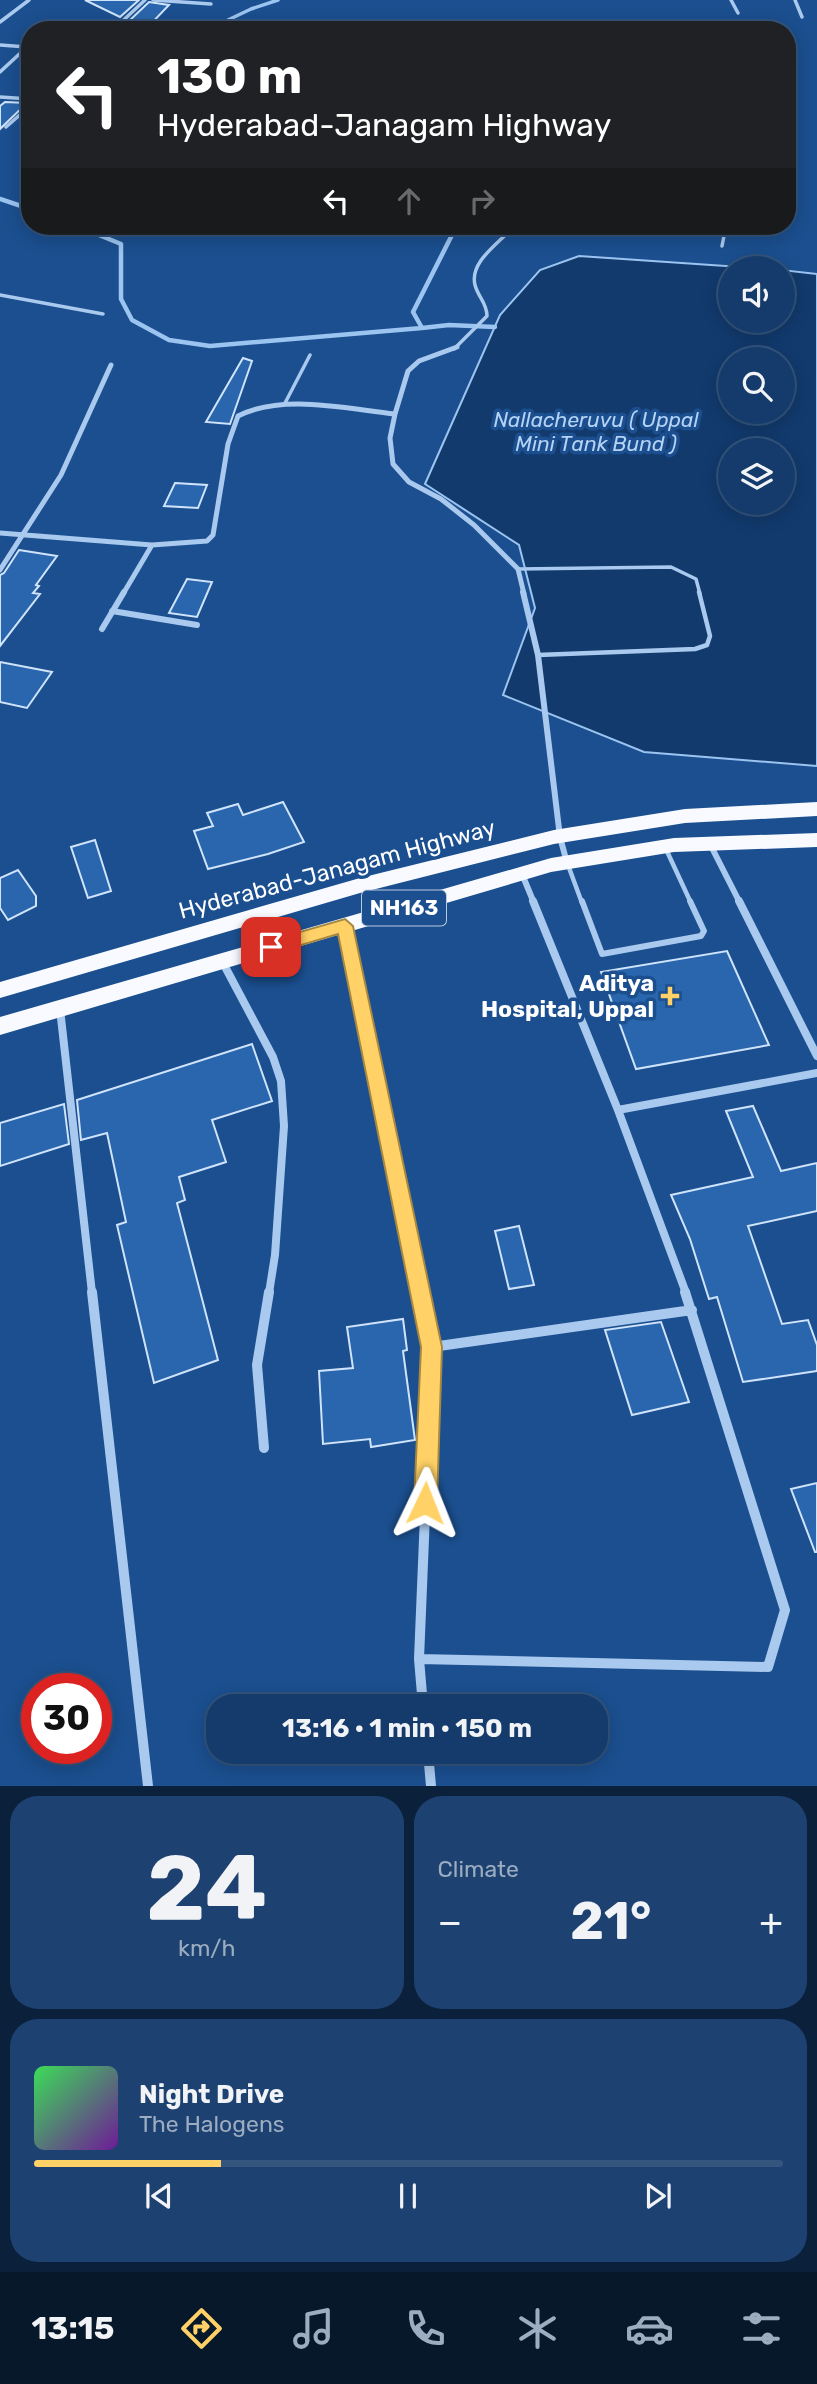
<!DOCTYPE html>
<meta charset="utf-8">
<style>
body{margin:0;font-family:Rubik,sans-serif;background:#1d4271;color:#f1f3f6;height:100vh;display:flex;flex-direction:column;font-size:26px;white-space:nowrap}
*{box-sizing:border-box;margin:0}
p{font-size:23px;color:#9dadc1}
.icon{flex:none;width:38px;height:38px;fill:none;stroke:currentColor;stroke-width:2;stroke-linecap:round;stroke-linejoin:round}
.map{position:relative;height:1786px;overflow:hidden}
.details{display:flex;flex-direction:column;gap:10px;padding:10px;background:#0b203b;flex:1}
.details>*{flex:none}
.banner{position:absolute;left:21px;top:21px;width:775px;height:214px;border-radius:28px;box-shadow:0 4px 18px #0003,0 0 0 2px #33557e;background:#202124;color:#fff;overflow:hidden}
.buttons{position:absolute;left:718px;top:256px;display:grid;gap:14px}
.buttons a{display:grid;place-items:center;width:77px;height:77px;border-radius:50%;background:#143b6b;box-shadow:0 4px 18px #0003,0 0 0 2px #33557e;font-size:35px}
.speed{position:absolute;left:21px;top:1673px;display:flex;gap:14px;font-size:35px;font-weight:700;text-align:center}
.speed>*{display:grid;place-content:center;width:91px;height:91px;border-radius:50%;background:#143b6b;box-shadow:0 4px 18px #0003,0 0 0 2px #33557e;line-height:1}
.speed .limit{border:10px solid #d22;background:#fff;color:#111}
.pin{position:absolute;display:grid;place-items:center;width:60px;height:60px;color:#fff;margin:-30px;border-radius:14px;box-shadow:0 4px 10px #0006}
.me{position:absolute;width:77px;margin:-38px;rotate:2deg;stroke-linejoin:round;filter:drop-shadow(0 0 5px #0008)}
.turn{display:flex;align-items:center;gap:24px;height:147px;padding:0 21px;font-size:32px}
.turn .icon{width:91px;height:91px;stroke-width:2.5}
.turn b{display:block;font-size:49px;line-height:60px}
.lanes{display:flex;align-items:center;height:66px;padding:0 21px;background:#0003;justify-content:center;gap:35px;direction:ltr}
.lanes .off{opacity:.35}
.big{font-size:52px;font-weight:700;line-height:1.1}
.details .card{flex:1;display:flex;flex-direction:column;justify-content:center;gap:10px;min-width:0;padding:0 24px;border-radius:28px;background:#1d4271}
.details .dial{align-items:center;gap:0}
.dial b{font-size:91px;line-height:1}
.song{display:flex;align-items:center;gap:21px}
.cover{width:84px;height:84px;border-radius:10px;background:linear-gradient(135deg,hsl(130 70% 55%),hsl(280 70% 35%))}
.played{height:7px;border-radius:4px;background:linear-gradient(90deg,#ffd166 25%,#33557e 25%)}
.keys{display:flex;justify-content:space-around;direction:ltr}
.heat{display:flex;justify-content:space-between;align-items:center;font-size:38px;direction:ltr}
.details .tiles{flex:1;display:grid;gap:10px;grid-template-columns:1fr 1fr}
.card:last-child{grid-column:span 2}
.trip{position:absolute;left:206px;top:1694px;width:402px;height:70px;border-radius:28px;background:#143b6b;box-shadow:0 4px 18px #0003,0 0 0 2px #33557e;font-weight:700;line-height:70px;text-align:center}
.dock{display:flex;height:112px;justify-content:space-around;align-items:center;background:#08182b;color:#9dadc1}
.dock .icon{width:49px;height:49px}
.dock .current{color:#ffd166}
.dock b{font-size:32px;color:#f1f3f6}
.map>svg:first-child{display:block}
.water{fill:#123a6d;stroke:#9cc4f0;stroke-width:2;fill-rule:evenodd}
.lines{fill:none;stroke-linecap:round;stroke-linejoin:round}
.stream-far1{stroke:#9cc4f0;stroke-width:3.5}
.stream{stroke:#9cc4f0;stroke-width:4.5}
.building{fill:#2a66ad;stroke:#cfe3fa;stroke-width:2}
.service-far2{stroke:#a9c9ee;stroke-width:3.5}
.service-far1{stroke:#a9c9ee;stroke-width:4.5}
.service{stroke:#a9c9ee;stroke-width:6}
.minor-far4{stroke:#a9c9ee;stroke-width:3.5}
.minor-far3{stroke:#a9c9ee;stroke-width:5}
.minor-far2{stroke:#a9c9ee;stroke-width:6}
.minor-far1{stroke:#a9c9ee;stroke-width:8}
.minor{stroke:#a9c9ee;stroke-width:10}
.trunk{fill:#f8faff;fill-rule:evenodd}
.route{fill:#ffd166;stroke:#a68842;stroke-width:2}
.poi-dot{fill:#ffd166;stroke:#1b4f8f;stroke-width:2.5}
.labels{text-anchor:middle;stroke-width:7;stroke-linejoin:round;paint-order:stroke}
.far-water-label{font-size:21px;font-style:italic;fill:#b5d3f5;stroke:#1b4f8f}
.shield{fill:#1b4f8f;stroke:#bbcadd;stroke-width:2}
.shield-label{font-size:21px;font-weight:bold;fill:#fff}
.street-label{font-size:23px;fill:#fff;stroke:#1b4f8f}
.poi-label{font-size:23px;font-weight:bold;fill:#fff;stroke:#1b4f8f;text-anchor:end}
</style>
<div class="map">
<svg width="817" height="1786" viewBox="0 0 817 1786">
<rect width="100%" height="100%" fill="#1b4f8f"/>
<!-- water -->
<path class="water" d="M579,256L755,268H730V320H782V270L817,274V766L644,752L503,695L535,608L519,545L425,484L500,315L540,270ZM730,359H782V411H730ZM730,450H782V502H730Z"/>
<g class="lines">
<!-- stream-far1 -->
<path class="stream-far1" d="M207,30L251,9L278,0"/>
<!-- stream -->
<path class="stream" d="M0,199L30,209
M77,226L121,244V299L132,320L169,340L210,346L422,328
M453,226V233L413,312L422,328L449,325L495,327"/>
</g>
<!-- building -->
<path class="building" d="M85,0H139L120,17Z
M149,2L169,5L146,29L129,21Z
M5,102L27,103L0,129V106Z
M243,358L252,361L230,424L206,422Z
M175,483L207,485L198,508L164,506Z
M19,550L57,556L36,585L39,586L33,593L40,594L0,646V575L4,573Z
M187,579L212,582L197,617L169,613Z
M0,662L52,672L27,708L0,702Z
M283,802L304,842L268,854L208,869L194,831L213,826L207,813L238,804L243,815Z
M95,840L111,891L88,898L71,847Z
M18,870L36,896V906L8,920L0,908V878Z
M727,951L769,1045L636,1069L601,972Z
M252,1044L272,1101L212,1120L226,1162L179,1177L185,1200L177,1203L218,1360L154,1383L117,1225L126,1222L107,1133L81,1140L77,1100Z
M64,1104L69,1144L0,1166V1123Z
M753,1106L781,1171L817,1163V1211L748,1226L782,1324L808,1320L817,1345V1371L743,1382L717,1297L709,1299L690,1239L671,1195L753,1177L726,1111Z
M519,1226L534,1285L509,1289L495,1231Z
M403,1319L407,1350L403,1351L415,1440L371,1447L370,1439L323,1444L319,1371L353,1368L347,1327Z
M661,1322L689,1402L632,1415L605,1330Z
M817,1483V1552H815L791,1489Z"/>
<g class="lines">
<!-- service-far2 -->
<path class="service-far2" d="M284,405L310,355
M518,569L671,567L696,579L700,594"/>
<!-- service-far1 -->
<path class="service-far1" d="M538,655L695,649L707,645L710,636L699,592
M665,847L691,903
M568,865L582,903"/>
<!-- service -->
<path class="service" d="M582,901L602,954L701,936L704,931L690,901"/>
<!-- minor-far4 -->
<path class="minor-far4" d="M153,0L211,4
M731,0L738,13
M795,0L802,17
M0,22L29,0
M113,30L145,0
M0,45L27,47
M0,72L27,47
M0,97L30,99
M6,127L30,106
M614,234L617,226
M722,246L726,226
M0,295L103,314
M454,349L487,316C487,303 478,297 475,285C469,261 501,242 514,226"/>
<!-- minor-far3 -->
<path class="minor-far3" d="M395,414L390,438L393,464L409,482L441,499L474,525L518,569L524,594
M0,533L152,545L207,541L213,535L228,444L238,416C283,393 347,409 395,414L408,371L419,361L457,347
M0,570L61,475L111,365
M123,594L152,545"/>
<!-- minor-far2 -->
<path class="minor-far2" d="M523,592L538,655L560,837L567,863
M112,611L197,625
M102,629L124,592
M710,844L740,903
M522,874L534,903"/>
<!-- minor-far1 -->
<path class="minor-far1" d="M533,901L618,1110L686,1293
M739,901L817,1056
M345,926L421,1293
M222,961L273,1057L281,1081L284,1126L275,1255L269,1293
M60,1009L92,1293
M618,1110L817,1073"/>
<!-- minor -->
<path class="minor" d="M92,1292L148,1786
M421,1292L432,1347L419,1659L423,1706
M432,1347L692,1310
M264,1448L257,1365L269,1292
M419,1659L768,1667L785,1610L685,1292
M428,1752L431,1786"/>
<!-- trunk -->
<path class="trunk" d="M817,802V816L685,823L554,844L360,893L0,998V982L360,878L554,830L685,809Z
M817,833V847L674,852L551,872L0,1035V1017L551,858L674,838Z"/>
</g>
<!-- route -->
<path class="route" d="M345,919L353,926L442,1347L437,1503L433,1511L425,1514L417,1511L414,1503L421,1347L338,934L271,954L265,952L263,947L265,942Z"/>
<!-- markers -->
<path class="poi-dot" d="M666.5 985.5h7v7h7v7h-7v7h-7v-7h-7v-7h7z"/>
<g class="labels">
<!-- far-water labels -->
<g class="far-water-label">
<text x="596" y="427">Nallacheruvu ( Uppal<tspan x="596" dy="24">Mini Tank Bund )</tspan></text>
</g>
<!-- shield labels -->
<rect class="shield" x="362" y="890.5" width="84" height="35" rx="5"/>
<g class="shield-label">
<text x="404" y="915">NH163</text>
</g>
<!-- street labels -->
<g class="street-label">
<text transform="translate(337 869) rotate(-15)" y="8">Hyderabad-Janagam Highway</text>
</g>
<!-- poi labels -->
<g class="poi-label">
<text x="654" y="991">Aditya<tspan x="654" dy="26">Hospital, Uppal</tspan></text>
</g>
</g>
</svg>
<div class="buttons">
<a><svg class="icon" aria-label="sound" viewBox="0 0 24 24"><path d="M4 9h4l5-4v14l-5-4H4zM17 9q2 3 0 6"/></svg></a>
<a><svg class="icon" aria-label="search" viewBox="0 0 24 24"><circle cx="10" cy="10" r="6"/><path d="M15 15l6 6"/></svg></a>
<a><svg class="icon" aria-label="layers" viewBox="0 0 24 24"><path d="M12 4l9 5-9 5-9-5zM3 14l9 5 9-5"/></svg></a>
</div>
<div class="speed"><div class="limit">30</div></div>
<div class="pin" style="left:271px;top:947px;background:#d93025"><svg class="icon" aria-label="arrive" viewBox="0 0 24 24"><path d="M6 21V4h12l-3 4 3 4H6"/></svg></div>
<svg class="me" style="left:425px;top:1503px" viewBox="-20 -20 40 40"><path d="M0-17L14 15 0 8-14 15z" fill="#ffd166" stroke="#fff" stroke-width="4"/></svg>
<div class="trip">13:16 · 1 min · 150 m</div>
<div class="banner">
<div class="turn"><svg class="icon" aria-label="left" viewBox="0 0 24 24"><path d="M17 20v-9H6M10 6l-5 5 5 5"/></svg><div><b>130 m</b>Hyderabad-Janagam Highway</div></div>
<div class="lanes"><svg class="icon" aria-label="left" viewBox="0 0 24 24"><path d="M17 20v-9H6M10 6l-5 5 5 5"/></svg><svg class="icon off" aria-label="ahead" viewBox="0 0 24 24"><path d="M12 20V5M6 11l6-6 6 6"/></svg><svg class="icon off" aria-label="right" viewBox="0 0 24 24"><path d="M7 20v-9h11M14 6l5 5-5 5"/></svg></div>
</div>
</div>
<section class="details">
<div class="tiles">
<div class="card dial"><b>24</b><p>km/h</p></div>
<div class="card"><p>Climate</p>
<div class="heat"><a>−</a><b class="big">21°</b><a>+</a></div>
</div>
<div class="card">
<div class="song"><i class="cover"></i><div><b>Night Drive</b><p>The Halogens</p></div></div>
<div class="played"></div>
<div class="keys"><svg class="icon" aria-label="previous" viewBox="0 0 24 24"><path d="M18 5L8 12l10 7zM5 5v14"/></svg><svg class="icon" aria-label="pause" viewBox="0 0 24 24"><path d="M8 5v14M16 5v14"/></svg><svg class="icon" aria-label="next" viewBox="0 0 24 24"><path d="M6 5l10 7-10 7zM19 5v14"/></svg></div>
</div>
</div>
</section>
<nav class="dock">
<b>13:15</b>
<svg class="icon current" aria-label="directions" viewBox="0 0 24 24"><path d="M12 3l9 9-9 9-9-9zM9 14v-3h6M13 9l2 2-2 2"/></svg>
<svg class="icon" aria-label="music" viewBox="0 0 24 24"><path d="M9 18V5l10-2v13"/><circle cx="6" cy="18" r="3"/><circle cx="16" cy="16" r="3"/></svg>
<svg class="icon" aria-label="phone" viewBox="0 0 24 24"><path d="M5 4h4l2 5-3 2q2 4 5 5l2-3 5 2v4C11 20 4 13 5 4z"/></svg>
<svg class="icon" aria-label="climate" viewBox="0 0 24 24"><path d="M12 3v18M4 7l16 10M4 17L20 7"/></svg>
<svg class="icon" aria-label="car" viewBox="0 0 24 24"><path d="M5 17H2v-5l4-1 3-4h7l3 4 3 1v5h-3M9 17h6M6 11h13"/><circle cx="7" cy="17" r="2"/><circle cx="17" cy="17" r="2"/></svg>
<svg class="icon" aria-label="filters" viewBox="0 0 24 24"><path d="M4 7h16M4 17h16"/><circle cx="9" cy="7" r="2"/><circle cx="15" cy="17" r="2"/></svg>
</nav>
